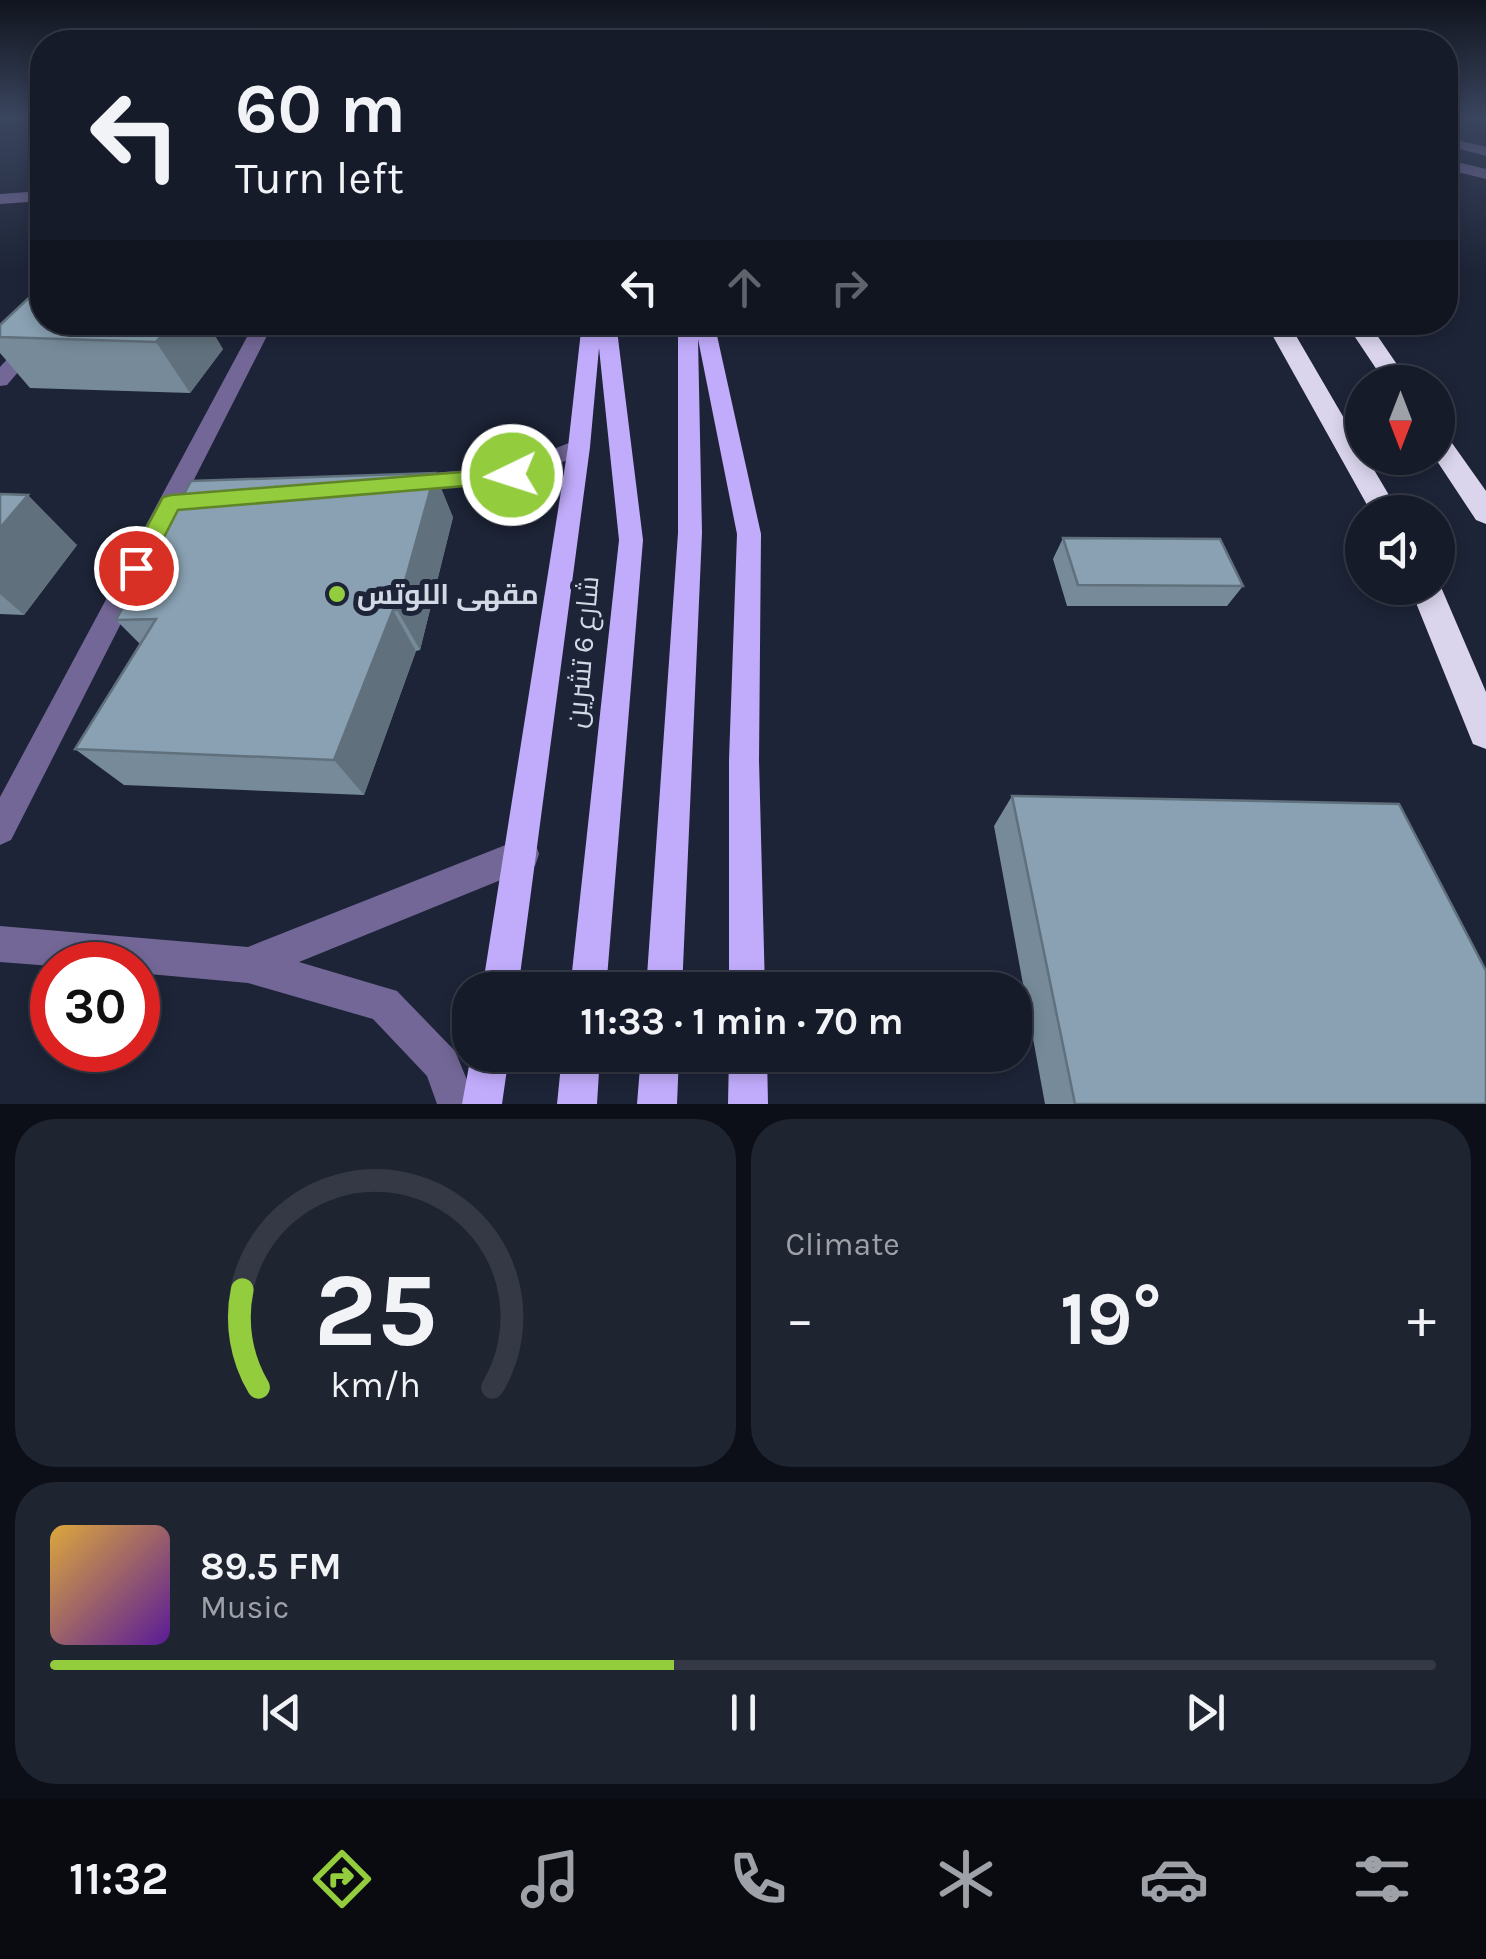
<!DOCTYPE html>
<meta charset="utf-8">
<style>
body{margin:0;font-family:Karla,Cairo,sans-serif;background:#1f2431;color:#f1f3f6;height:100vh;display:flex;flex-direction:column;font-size:38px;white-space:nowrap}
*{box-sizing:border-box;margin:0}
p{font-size:32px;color:#9ea1a8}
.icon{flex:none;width:55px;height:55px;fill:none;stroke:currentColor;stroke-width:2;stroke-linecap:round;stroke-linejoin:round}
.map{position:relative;height:1104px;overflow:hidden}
.side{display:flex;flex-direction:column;gap:15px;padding:15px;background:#0c0f17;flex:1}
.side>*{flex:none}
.banner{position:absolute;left:30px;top:30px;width:1428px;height:305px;border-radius:40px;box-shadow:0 5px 15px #0003,0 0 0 2px #353946;background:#161b29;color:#f1f3f6;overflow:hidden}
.needle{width:65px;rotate:180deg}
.controls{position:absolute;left:1345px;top:365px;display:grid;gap:20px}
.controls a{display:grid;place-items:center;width:110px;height:110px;border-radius:50%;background:#161b29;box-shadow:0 5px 15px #0003,0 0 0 2px #353946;font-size:50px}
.speed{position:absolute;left:30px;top:942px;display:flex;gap:20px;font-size:50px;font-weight:700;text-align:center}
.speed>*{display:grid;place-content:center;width:130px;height:130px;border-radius:50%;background:#161b29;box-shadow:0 5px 15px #0003,0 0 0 2px #353946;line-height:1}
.speed .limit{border:15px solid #d22;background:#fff;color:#111}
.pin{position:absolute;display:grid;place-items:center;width:85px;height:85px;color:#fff;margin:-42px;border:5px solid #fff;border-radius:50%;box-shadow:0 2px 10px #0007}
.me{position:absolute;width:110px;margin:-55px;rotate:266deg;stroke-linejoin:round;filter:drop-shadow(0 0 8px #0008)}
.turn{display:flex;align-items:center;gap:35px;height:210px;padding:0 40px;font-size:45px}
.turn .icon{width:130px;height:130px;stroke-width:2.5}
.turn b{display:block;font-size:70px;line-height:85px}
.lanes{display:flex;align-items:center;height:95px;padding:0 40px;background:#0003;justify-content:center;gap:50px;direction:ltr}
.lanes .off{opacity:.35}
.big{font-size:75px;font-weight:700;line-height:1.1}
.side .widget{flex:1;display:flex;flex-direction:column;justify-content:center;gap:15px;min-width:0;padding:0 35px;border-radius:40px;background:#1f2431}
.side .dial{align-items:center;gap:0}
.dial svg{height:260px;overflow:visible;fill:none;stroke:#353946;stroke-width:7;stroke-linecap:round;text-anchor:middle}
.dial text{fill:#f1f3f6;stroke:none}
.song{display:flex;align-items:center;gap:30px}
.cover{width:120px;height:120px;border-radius:15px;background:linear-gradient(135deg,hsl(40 70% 55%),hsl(270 70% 35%))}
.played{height:10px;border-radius:5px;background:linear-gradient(90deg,#93cc3d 45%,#353946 45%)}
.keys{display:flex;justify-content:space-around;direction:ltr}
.heat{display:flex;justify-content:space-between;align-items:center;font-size:55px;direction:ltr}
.side .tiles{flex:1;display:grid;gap:15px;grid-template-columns:1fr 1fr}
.widget:last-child{grid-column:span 2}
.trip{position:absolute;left:452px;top:972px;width:580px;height:100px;border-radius:40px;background:#161b29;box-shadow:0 5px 15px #0003,0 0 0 2px #353946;font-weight:700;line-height:100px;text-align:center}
.dock{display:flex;height:160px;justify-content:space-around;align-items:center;background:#090b10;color:#9ea1a8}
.dock .icon{width:70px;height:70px}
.dock .active{color:#93cc3d}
.dock b{font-size:45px;color:#f1f3f6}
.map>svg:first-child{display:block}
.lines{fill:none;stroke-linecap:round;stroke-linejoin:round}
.minor{fill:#736797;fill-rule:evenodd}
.major{fill:#c1acfc;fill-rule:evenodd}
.highway{fill:#dad5ed;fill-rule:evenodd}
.wall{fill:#768a99}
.shaded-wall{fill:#60717d}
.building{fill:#89a1b2;stroke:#60717d;stroke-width:2.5}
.route{fill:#93cc3d;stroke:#608528;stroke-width:2.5}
.poi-dot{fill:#93cc3d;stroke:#1d2437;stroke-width:4}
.labels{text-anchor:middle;stroke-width:10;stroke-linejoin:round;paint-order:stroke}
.poi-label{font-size:28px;font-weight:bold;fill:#d3d8e5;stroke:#1d2437;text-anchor:start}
.street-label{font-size:28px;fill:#d3d8e5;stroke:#1d2437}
</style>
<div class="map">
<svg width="1486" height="1104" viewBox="0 0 1486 1104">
<rect width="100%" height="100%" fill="#1d2437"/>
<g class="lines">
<!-- minor -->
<path class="minor" d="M1445,137L1486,147V156L1445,145Z
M1445,159L1486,169V179L1445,169Z
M42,191V201L0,204V194Z
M42,321L61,322L7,385L0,386V367Z
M255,322H274L11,840L0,845V797Z
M579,439L590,447L587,452L511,483L405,491L393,483L405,475L508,467Z
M523,838L535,842L539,854L535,866L299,962L397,991L455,1051L477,1104H437L427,1076L373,1019L248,983L138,973V965L52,966L0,962V926L248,947Z"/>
<!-- major -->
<path class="major" d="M582,322H616L643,540L606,990H570L619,540L599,348L590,447L518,990H482L568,447Z
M678,322H714L761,534L759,760L765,990H729V760L737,534L698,339L702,533L682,990H646L678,533Z
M471,1055H509L502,1104H462Z
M562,1055H600L597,1104H557Z
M641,1055H679L677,1104H637Z
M729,1055H767L768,1104H728Z"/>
<!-- highway -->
<path class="highway" d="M1265,322H1288L1362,449V458H1367L1399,512H1371Z
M1345,322H1368L1409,382H1385Z
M1438,433L1447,436L1486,491V524L1476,520L1435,458Z
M1438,580L1486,692V749L1473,744L1410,588H1438Z"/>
</g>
<!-- wall -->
<path class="wall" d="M0,325L223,349L190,393L30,388L0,353Z
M0,494L77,545L24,615L0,614Z
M453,517L420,650L416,651L364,795L124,785L75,749L140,644L116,620Z
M1063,538L1243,586L1227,606H1067L1053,559Z
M1012,796L1486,1104H1045L994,826Z"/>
<!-- shaded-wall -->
<path class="shaded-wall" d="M173,322H207L223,349L190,393L156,342Z
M435,473L453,517L420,650L397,610Z
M28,495L77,545L24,615L0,594V528Z
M393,610L416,651L364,795L334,760Z"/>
<!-- building -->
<path class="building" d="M33,294H42V322H173L156,342L0,337V325Z
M435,473L397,610H393L334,760L75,749L156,619L116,620L191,481Z
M0,494L28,495L0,528Z
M1063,538L1220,539L1243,586L1078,585Z
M1012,796L1399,804L1486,971V1104H1075Z"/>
<!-- sky -->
<linearGradient id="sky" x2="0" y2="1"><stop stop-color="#10141e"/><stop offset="0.43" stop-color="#3a455e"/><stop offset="1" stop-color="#3a455e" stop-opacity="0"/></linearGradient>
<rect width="1486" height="273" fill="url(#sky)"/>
<!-- route -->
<path class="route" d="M512,468L522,475L512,482L178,510L145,574L136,577L125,568L163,497L171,495Z"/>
<!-- markers -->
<circle class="poi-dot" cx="337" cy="594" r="10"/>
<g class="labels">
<!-- poi labels -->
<g class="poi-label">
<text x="357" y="604">مقهى اللوتس</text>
</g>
<!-- street labels -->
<g class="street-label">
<text transform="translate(582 652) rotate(-85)" y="10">شارع 6 تشرين</text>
</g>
</g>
</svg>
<div class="controls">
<a><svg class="needle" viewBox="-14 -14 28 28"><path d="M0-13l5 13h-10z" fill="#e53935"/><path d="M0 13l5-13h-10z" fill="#9ea1a8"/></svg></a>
<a><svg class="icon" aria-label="sound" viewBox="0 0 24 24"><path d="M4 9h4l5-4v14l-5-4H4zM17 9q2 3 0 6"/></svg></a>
</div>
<div class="speed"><div class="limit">30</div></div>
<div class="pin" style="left:136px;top:568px;background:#d93025"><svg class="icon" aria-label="arrive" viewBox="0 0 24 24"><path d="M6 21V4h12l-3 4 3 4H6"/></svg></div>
<svg class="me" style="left:512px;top:475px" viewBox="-20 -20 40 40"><circle r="17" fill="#93cc3d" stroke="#fff" stroke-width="3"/><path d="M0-11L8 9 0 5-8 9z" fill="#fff"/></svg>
<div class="trip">11:33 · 1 min · 70 m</div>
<div class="banner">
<div class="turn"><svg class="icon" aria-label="left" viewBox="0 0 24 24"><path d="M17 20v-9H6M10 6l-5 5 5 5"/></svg><div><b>60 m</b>Turn left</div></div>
<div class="lanes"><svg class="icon" aria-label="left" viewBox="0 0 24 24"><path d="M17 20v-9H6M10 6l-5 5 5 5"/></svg><svg class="icon off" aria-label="ahead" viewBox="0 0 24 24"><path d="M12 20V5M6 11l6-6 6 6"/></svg><svg class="icon off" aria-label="right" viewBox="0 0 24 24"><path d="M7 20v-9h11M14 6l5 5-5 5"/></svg></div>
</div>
</div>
<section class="side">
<div class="tiles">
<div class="widget dial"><svg viewBox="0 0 100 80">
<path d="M14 69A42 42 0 1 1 86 69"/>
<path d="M14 69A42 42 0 0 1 9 39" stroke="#93cc3d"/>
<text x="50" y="56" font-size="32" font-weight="700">25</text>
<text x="50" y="72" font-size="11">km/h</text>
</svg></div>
<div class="widget"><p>Climate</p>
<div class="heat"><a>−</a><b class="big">19°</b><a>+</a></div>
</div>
<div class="widget">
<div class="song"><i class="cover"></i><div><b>89.5 FM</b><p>Music</p></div></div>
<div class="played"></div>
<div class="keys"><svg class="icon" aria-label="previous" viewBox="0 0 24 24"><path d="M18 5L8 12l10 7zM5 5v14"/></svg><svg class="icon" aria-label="pause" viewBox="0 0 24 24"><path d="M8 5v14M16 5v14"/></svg><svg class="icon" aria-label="next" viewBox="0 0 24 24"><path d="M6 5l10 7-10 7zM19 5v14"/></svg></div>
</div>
</div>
</section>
<nav class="dock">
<b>11:32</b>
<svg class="icon active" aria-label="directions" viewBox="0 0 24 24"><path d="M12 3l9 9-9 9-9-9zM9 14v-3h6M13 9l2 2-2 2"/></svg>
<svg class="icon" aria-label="music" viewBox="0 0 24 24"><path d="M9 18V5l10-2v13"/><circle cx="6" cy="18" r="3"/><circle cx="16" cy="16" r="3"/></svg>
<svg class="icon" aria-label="phone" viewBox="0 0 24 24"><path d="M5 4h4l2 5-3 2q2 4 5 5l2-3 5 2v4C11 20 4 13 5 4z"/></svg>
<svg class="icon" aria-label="climate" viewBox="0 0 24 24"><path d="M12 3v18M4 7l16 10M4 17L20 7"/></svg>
<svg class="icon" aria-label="car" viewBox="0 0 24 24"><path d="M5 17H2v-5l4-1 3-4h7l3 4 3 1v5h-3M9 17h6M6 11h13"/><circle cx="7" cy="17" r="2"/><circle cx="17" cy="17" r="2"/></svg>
<svg class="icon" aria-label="filters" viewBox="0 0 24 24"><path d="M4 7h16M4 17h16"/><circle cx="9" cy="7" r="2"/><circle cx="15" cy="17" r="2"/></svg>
</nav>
